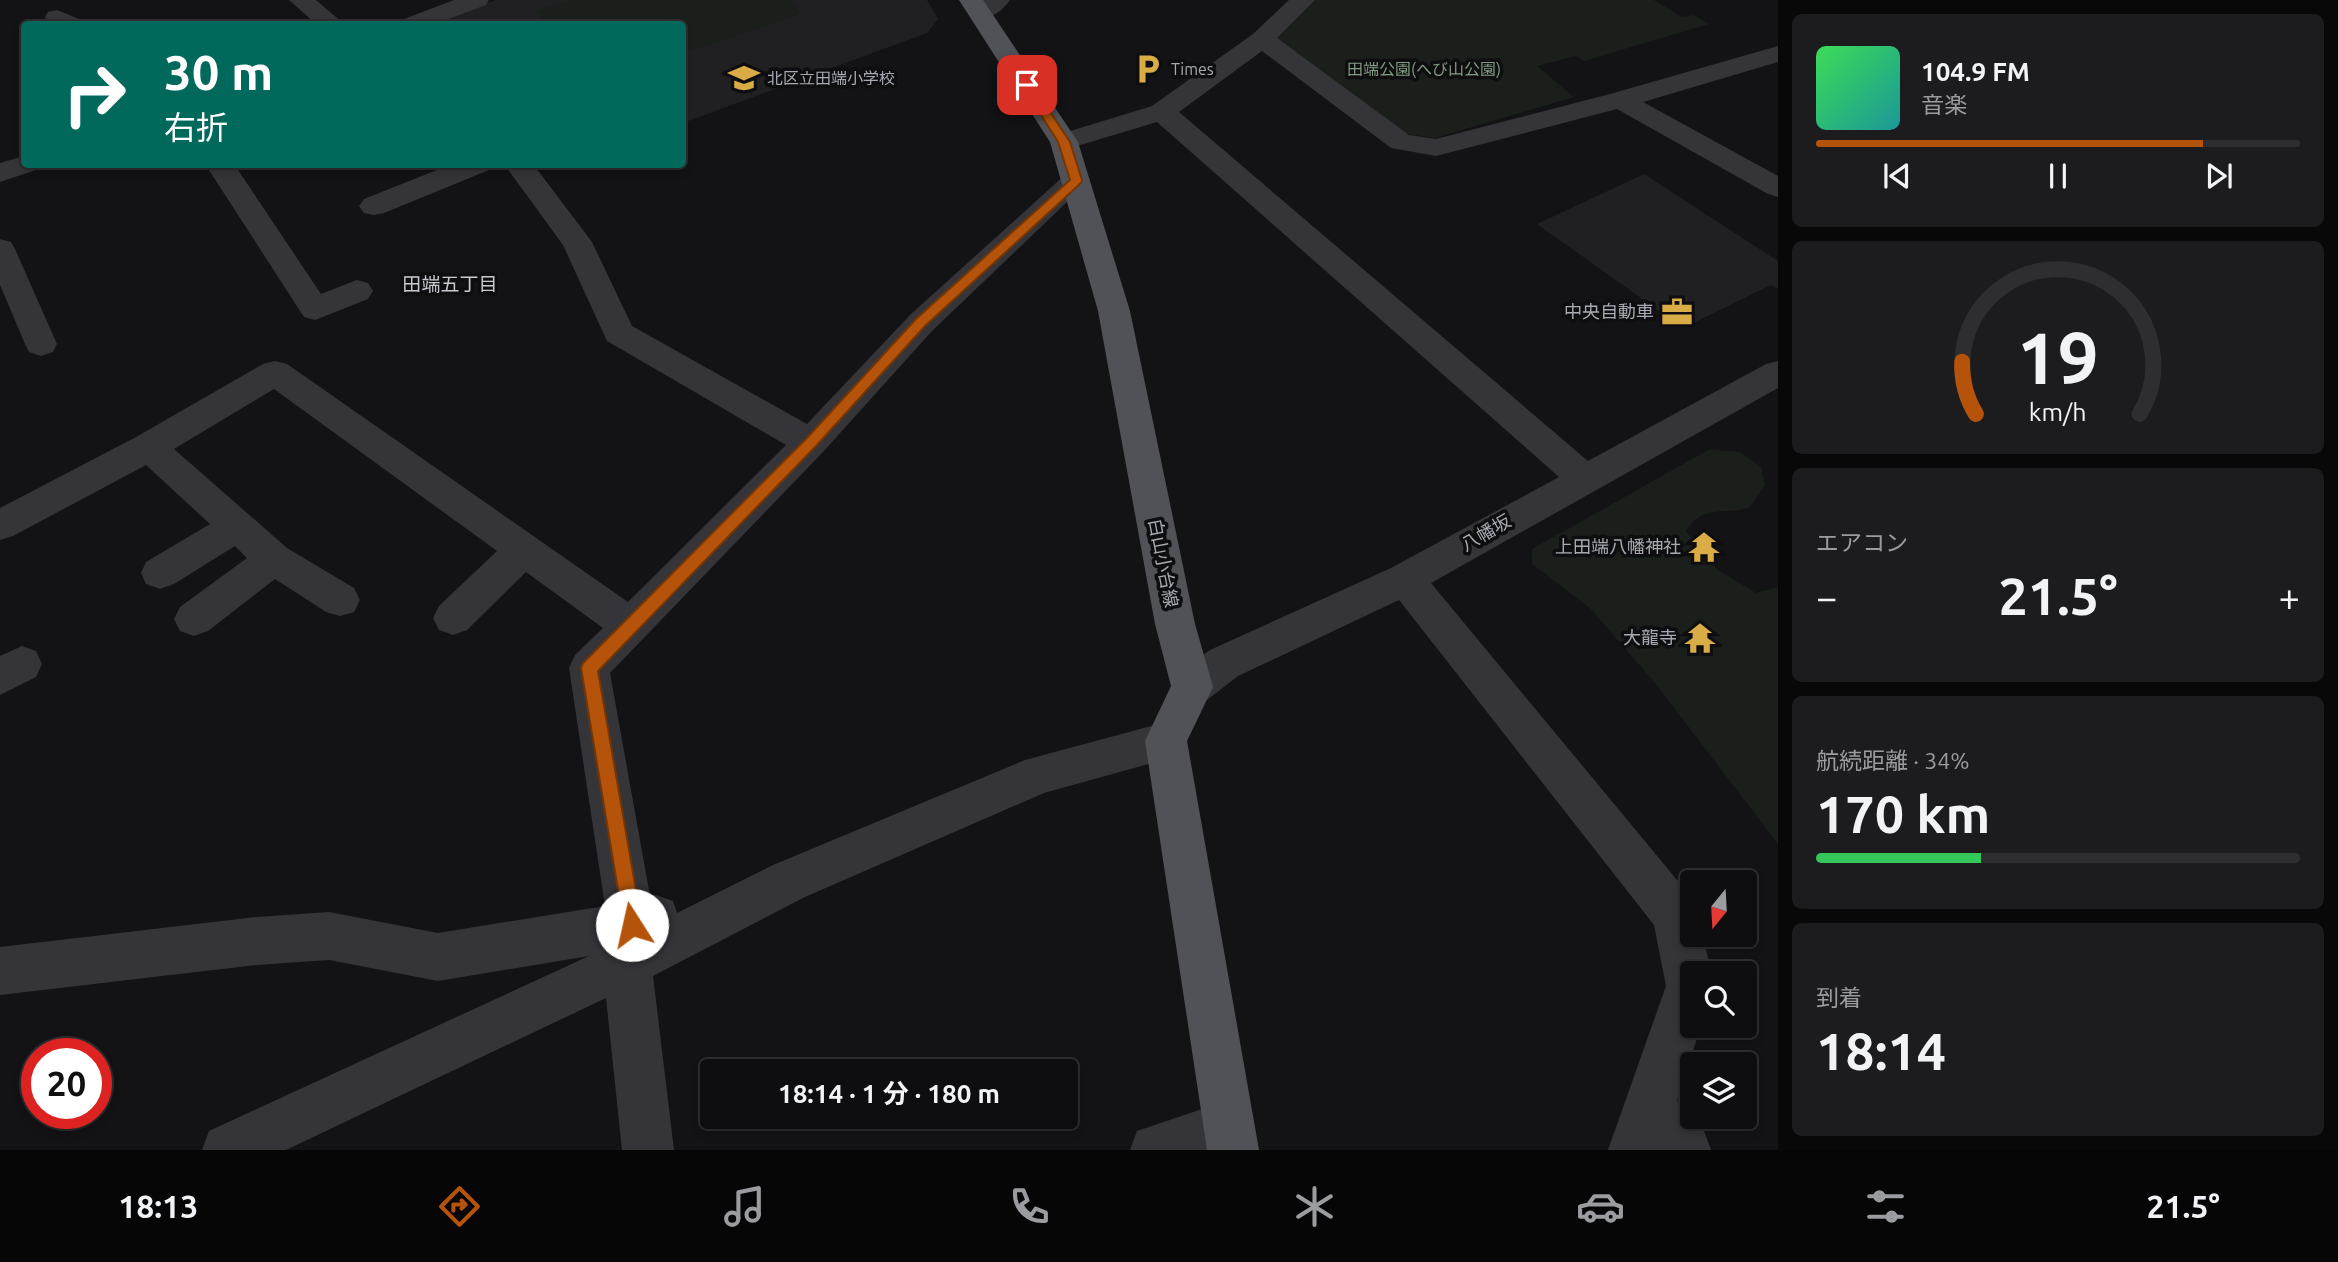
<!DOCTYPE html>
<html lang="ja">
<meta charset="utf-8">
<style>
body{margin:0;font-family:Ubuntu,"Noto Sans JP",sans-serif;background:#1c1c1e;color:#f1f3f6;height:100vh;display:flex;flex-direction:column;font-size:26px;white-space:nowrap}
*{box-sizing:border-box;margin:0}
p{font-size:23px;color:#9b9c9f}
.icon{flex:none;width:38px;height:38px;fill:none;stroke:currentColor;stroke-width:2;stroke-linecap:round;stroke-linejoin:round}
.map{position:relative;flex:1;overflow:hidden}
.side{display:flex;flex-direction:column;gap:14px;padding:14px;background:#080809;width:560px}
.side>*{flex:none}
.hud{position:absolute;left:21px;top:21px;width:665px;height:147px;border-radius:7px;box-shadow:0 4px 10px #0003,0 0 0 2px #2e2e30;background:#00695c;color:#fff;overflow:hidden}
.needle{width:46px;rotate:198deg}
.buttons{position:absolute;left:1680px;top:870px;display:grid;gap:14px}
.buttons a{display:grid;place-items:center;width:77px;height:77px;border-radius:7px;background:#0e0e10;box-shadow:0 4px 10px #0003,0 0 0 2px #2e2e30;font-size:35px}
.speed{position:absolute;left:21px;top:1038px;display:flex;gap:14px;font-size:35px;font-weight:700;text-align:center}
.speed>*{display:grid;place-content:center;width:91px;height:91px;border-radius:50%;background:#0e0e10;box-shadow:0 4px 10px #0003,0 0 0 2px #2e2e30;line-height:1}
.speed .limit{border:10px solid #d22;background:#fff;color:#111}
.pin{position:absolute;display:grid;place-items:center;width:60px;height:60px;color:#fff;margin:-30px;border-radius:14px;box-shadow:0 4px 10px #0006}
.me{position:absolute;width:77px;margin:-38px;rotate:350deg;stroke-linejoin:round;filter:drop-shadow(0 0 5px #0008)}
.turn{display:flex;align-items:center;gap:24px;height:147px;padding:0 28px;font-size:32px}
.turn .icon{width:91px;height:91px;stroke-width:2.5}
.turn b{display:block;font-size:49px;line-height:60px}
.big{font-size:52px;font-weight:700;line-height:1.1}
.side .card{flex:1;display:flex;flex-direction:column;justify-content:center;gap:10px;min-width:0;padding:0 24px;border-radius:10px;background:#1c1c1e}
.side .dial{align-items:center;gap:0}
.dial svg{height:182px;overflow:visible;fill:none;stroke:#2e2e30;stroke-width:7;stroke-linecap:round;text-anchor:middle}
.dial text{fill:#f1f3f6;stroke:none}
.song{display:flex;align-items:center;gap:21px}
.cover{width:84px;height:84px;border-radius:10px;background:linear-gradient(135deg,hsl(130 70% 55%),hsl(180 70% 35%))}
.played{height:7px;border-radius:4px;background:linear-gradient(90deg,#b45309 80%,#2e2e30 80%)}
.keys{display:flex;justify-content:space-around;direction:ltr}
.heat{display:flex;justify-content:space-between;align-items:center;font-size:38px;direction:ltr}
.charge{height:10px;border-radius:5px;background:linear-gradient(90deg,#34c759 34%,#2e2e30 0)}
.trip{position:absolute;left:700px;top:1059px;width:378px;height:70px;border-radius:7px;background:#0e0e10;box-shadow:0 4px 10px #0003,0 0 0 2px #2e2e30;font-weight:700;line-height:70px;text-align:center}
.tabs{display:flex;height:112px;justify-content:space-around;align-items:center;background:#060606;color:#9b9c9f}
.tabs .icon{width:49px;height:49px}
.tabs .active{color:#b45309}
.tabs b{font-size:32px;color:#f1f3f6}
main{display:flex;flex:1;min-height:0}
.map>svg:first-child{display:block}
.built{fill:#201f22}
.green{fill:#1a1f1b}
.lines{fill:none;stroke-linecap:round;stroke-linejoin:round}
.minor{fill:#353539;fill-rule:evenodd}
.major{fill:#515258;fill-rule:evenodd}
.route{fill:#b45309;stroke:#753606;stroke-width:2}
.labels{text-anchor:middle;stroke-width:7;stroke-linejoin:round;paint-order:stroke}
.far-poi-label{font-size:16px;fill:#a7aab3;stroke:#0e0e10;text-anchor:start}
.far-park-label{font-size:16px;fill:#809c82;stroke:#0e0e10}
.poi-label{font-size:18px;fill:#a7aab3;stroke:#0e0e10;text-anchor:end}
.street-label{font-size:18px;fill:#a7aab3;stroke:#0e0e10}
.neighbourhood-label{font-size:19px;fill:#c7c9d0;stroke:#0e0e10}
</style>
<main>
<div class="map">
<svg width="1778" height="1150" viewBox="0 0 1778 1150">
<rect width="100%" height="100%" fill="#131315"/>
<!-- built -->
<path class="built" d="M495,0H927L938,19L927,33L683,123L682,24H430Z
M1644,174L1778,261V289L1771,285L1683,328L1537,224Z"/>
<!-- green -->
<path class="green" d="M570,0H792L801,14L683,53L682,24H547L536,11Z
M1314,0H1654L1682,17L1693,15L1709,24L1584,61L1576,56L1537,66L1574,97L1435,138L1401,133L1274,38Z
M1710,449L1740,452L1761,467L1765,485L1749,508C1722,515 1703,504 1686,531L1718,570L1756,593L1778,587V844L1655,683L1591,609L1532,564V549Z"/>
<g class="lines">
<!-- minor -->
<path class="minor" d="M289,0H316L344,24H316Z
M454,0H489L486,5L435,24H400L404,19Z
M982,0H1010C1001,13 987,22 971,18L968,13Z
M1289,0H1315L1277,38L1409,135L1436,139L1610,94L1778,46V62L1643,102L1778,176V197L1768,194L1617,109L1436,156L1391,148L1262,51L1179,112L1588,461L1766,364L1778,361V388L1431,583L1692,898V934H1703L1711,973H1692V1026H1701L1677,1101L1704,1131L1711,1150H1608L1666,986L1654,925L1399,600L1238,676L1207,700L1192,705L1177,700L1171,687L1177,674L1210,650L1391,568L1559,477L1157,122L1064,150L1054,148L1050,142L1054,136L1152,106L1253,34Z
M57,10L79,19L83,24L48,22L45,17L48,12Z
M24,156V164H40L36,170L0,182V163Z
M205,164H234L321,294L357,280L368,283L373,291L368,299L315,320L304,317Z
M452,164H493L489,170L384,213L374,215L364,213L359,206L364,199Z
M504,164H533L592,242L632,326L807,424L910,315L1066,174L1076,171L1086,174L1090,180L932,331L823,452L610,673L650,896L656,895L673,901L677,913L773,865L1025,760L1166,722L1181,727L1187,741L1181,755L1044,793L805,897L653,976L674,1150H622L606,998L286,1150H202L209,1131L589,956L438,981L329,960L257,965L0,995V947L257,917L329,912L438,933L605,906L569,668L575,655L603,628L526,572L467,630L453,635L439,630L433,618L439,606L497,551L274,389L174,449L287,548L354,588L360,600L354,612L340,616L326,612L275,579L208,631L194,636L180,631L174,619L180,607L247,558L235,546L174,584L160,589L146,584L141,573L146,562L210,524L146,465L13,536L0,540V508L136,437L263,364L275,361L287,364L628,602L786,445L607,341L563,245Z
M0,239L11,242L15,249L57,344L53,352L41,356L29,352L25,344L0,285Z
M22,646L36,651L42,664L36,677L0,695V656Z
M1229,1100L1247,1108L1255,1126L1247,1144L1234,1150H1130L1137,1131Z"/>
<!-- major -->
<path class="major" d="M959,0H983L1078,142L1130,311L1195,624L1213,687L1187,741L1259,1150H1207L1145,741L1171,686L1155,624L1098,311L1050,142Z"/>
</g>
<!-- route -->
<path class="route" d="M1027,82L1031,83L1070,142L1082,180L1081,183L925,326L816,446L598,671L642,925L639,932L632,935L625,932L581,668L583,663L806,439L916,319L1070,180L1058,142L1022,85Z"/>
<!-- icons -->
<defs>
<symbol id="parking-bare" viewBox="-9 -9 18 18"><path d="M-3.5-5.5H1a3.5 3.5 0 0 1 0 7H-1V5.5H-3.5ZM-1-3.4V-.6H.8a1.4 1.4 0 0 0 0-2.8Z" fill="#daac46" stroke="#0e0e10" stroke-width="2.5" paint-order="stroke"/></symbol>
<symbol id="school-bare" viewBox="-9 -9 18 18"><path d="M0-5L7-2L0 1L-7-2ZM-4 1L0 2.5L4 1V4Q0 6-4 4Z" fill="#daac46" stroke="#0e0e10" stroke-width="2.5" paint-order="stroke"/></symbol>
<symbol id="office-bare" viewBox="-9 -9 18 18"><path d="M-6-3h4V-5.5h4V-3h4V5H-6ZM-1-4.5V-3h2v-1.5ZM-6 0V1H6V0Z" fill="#daac46" stroke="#0e0e10" stroke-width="2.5" paint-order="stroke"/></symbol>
<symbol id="temple-bare" viewBox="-9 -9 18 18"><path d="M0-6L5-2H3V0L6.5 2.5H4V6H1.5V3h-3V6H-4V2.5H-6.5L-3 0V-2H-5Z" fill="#daac46" stroke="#0e0e10" stroke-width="2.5" paint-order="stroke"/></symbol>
</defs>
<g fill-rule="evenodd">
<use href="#parking-bare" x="1126" y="47" width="44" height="44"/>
<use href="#school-bare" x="722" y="56" width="44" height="44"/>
<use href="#office-bare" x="1655" y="290" width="44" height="44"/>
<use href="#temple-bare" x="1682" y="525" width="44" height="44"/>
<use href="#temple-bare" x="1678" y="616" width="44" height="44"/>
</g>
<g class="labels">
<!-- far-poi labels -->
<g class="far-poi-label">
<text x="1171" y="75">Times</text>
<text x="767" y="84">北区立田端小学校</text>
</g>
<!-- far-park labels -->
<g class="far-park-label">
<text x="1424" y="75">田端公園(へび山公園)</text>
</g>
<!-- poi labels -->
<g class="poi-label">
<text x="1654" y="318">中央自動車</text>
<text x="1681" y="553">上田端八幡神社</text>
<text x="1677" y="644">大龍寺</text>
</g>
<!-- street labels -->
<g class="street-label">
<text transform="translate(1486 533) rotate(-30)" y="6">八幡坂</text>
<text transform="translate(1163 563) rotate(79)" y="6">白山小台線</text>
</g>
<!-- neighbourhood labels -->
<g class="neighbourhood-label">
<text x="450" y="291">田端五丁目</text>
</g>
</g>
</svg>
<div class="buttons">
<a><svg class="needle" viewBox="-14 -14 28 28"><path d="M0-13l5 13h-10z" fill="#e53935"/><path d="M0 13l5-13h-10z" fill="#9b9c9f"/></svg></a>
<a><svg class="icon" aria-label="search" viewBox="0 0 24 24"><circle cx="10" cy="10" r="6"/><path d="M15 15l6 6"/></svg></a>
<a><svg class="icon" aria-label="layers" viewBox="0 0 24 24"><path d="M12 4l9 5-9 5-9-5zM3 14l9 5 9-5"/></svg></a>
</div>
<div class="speed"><div class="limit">20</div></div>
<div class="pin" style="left:1027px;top:85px;background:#d93025"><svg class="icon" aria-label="arrive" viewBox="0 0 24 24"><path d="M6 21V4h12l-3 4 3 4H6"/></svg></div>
<svg class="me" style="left:632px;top:925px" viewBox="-20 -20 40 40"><circle r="19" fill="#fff"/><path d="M0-13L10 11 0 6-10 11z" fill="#b45309"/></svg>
<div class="trip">18:14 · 1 分 · 180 m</div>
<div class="hud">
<div class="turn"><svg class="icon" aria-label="right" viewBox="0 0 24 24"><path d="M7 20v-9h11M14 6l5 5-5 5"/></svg><div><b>30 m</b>右折</div></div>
</div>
</div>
<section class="side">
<div class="card">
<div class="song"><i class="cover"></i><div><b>104.9 FM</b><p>音楽</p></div></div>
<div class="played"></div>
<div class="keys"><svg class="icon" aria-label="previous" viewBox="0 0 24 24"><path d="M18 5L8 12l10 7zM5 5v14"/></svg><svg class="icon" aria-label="pause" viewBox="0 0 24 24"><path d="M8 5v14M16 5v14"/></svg><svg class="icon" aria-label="next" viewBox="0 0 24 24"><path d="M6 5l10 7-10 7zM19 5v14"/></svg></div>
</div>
<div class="card dial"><svg viewBox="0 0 100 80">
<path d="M14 69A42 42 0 1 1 86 69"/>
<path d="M14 69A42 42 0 0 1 8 46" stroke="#b45309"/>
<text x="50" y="56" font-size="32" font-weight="700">19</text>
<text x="50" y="72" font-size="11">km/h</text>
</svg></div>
<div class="card"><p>エアコン</p>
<div class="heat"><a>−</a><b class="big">21.5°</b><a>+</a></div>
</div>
<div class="card"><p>航続距離 · 34%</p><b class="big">170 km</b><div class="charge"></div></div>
<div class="card"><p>到着</p><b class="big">18:14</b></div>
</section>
</main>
<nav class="tabs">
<b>18:13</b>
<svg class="icon active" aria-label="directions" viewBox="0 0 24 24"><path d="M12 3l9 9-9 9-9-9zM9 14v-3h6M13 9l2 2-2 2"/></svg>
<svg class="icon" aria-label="music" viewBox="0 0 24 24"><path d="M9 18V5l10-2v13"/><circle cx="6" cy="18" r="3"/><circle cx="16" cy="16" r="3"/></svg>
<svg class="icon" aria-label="phone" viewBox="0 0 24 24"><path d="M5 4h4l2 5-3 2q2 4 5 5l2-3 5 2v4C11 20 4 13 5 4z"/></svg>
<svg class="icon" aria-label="climate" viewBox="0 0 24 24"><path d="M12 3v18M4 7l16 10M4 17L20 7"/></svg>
<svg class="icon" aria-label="car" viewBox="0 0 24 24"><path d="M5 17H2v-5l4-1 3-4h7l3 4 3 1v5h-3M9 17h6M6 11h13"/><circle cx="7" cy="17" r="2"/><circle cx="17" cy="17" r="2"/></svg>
<svg class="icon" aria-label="filters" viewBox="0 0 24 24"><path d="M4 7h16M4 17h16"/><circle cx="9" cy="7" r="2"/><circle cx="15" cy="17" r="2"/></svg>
<b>21.5°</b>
</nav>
